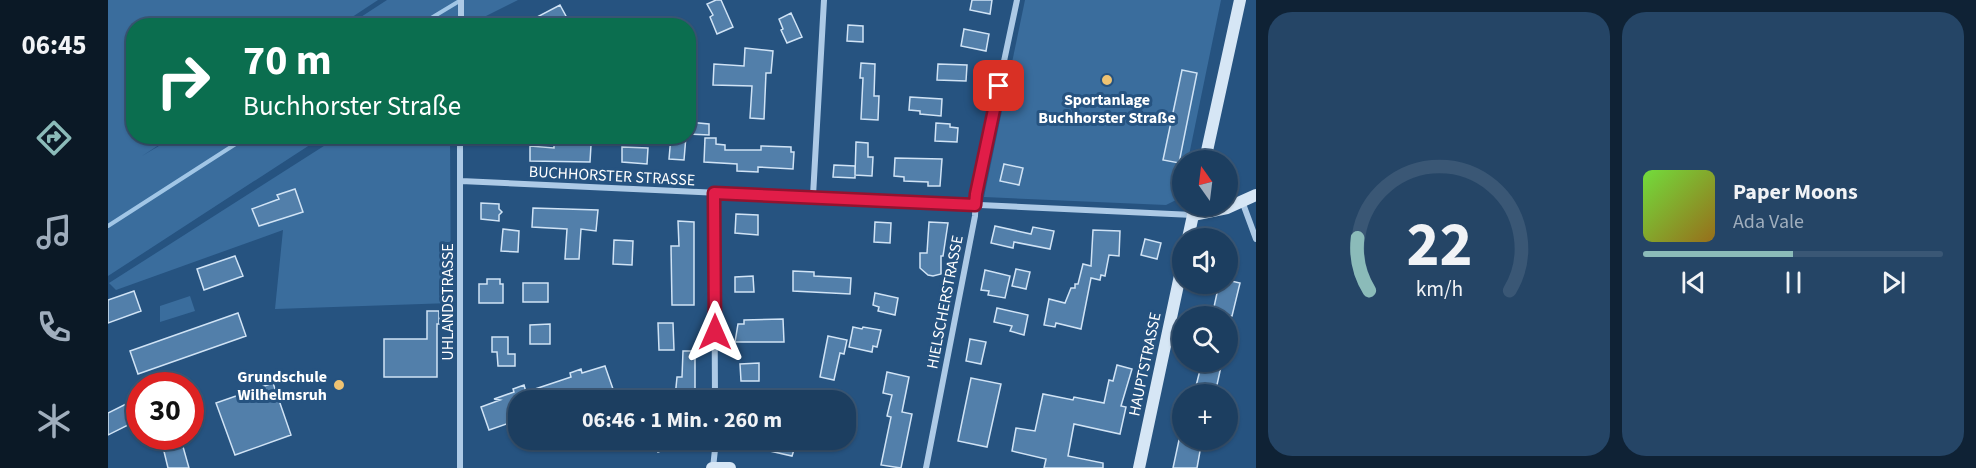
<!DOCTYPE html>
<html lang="de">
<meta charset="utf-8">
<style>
body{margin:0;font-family:"Source Sans 3",sans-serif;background:#254566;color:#f1f3f6;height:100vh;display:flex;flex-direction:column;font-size:22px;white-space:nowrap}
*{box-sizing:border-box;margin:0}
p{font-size:20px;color:#a0aebd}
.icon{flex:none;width:33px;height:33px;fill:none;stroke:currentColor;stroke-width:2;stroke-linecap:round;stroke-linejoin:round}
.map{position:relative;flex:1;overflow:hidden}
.side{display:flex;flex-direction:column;gap:12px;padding:12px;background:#0f2235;width:720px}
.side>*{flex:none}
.top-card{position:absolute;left:18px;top:18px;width:570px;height:126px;border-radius:24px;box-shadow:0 2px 4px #0004,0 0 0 2px #3a5775;background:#0b6e4f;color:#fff;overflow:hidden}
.needle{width:39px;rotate:346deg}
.buttons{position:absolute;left:1064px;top:150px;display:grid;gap:12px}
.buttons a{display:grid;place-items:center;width:66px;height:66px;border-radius:50%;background:#1c3e60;box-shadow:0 2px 4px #0004,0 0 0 2px #3a5775;font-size:30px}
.speed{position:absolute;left:18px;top:372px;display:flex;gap:12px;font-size:30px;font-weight:700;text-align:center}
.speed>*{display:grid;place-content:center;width:78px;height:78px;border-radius:50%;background:#1c3e60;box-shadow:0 2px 4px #0004,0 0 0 2px #3a5775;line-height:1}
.speed .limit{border:9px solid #d22;background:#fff;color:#111}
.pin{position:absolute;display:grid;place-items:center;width:51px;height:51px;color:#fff;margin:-26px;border-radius:12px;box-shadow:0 3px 9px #0006}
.me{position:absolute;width:66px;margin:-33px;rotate:0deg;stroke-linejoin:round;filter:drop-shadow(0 0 4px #0008)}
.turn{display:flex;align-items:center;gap:21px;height:126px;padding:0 18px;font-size:27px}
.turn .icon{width:78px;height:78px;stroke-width:2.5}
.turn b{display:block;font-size:42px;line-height:51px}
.side .widget{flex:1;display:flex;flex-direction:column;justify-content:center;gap:9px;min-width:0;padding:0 21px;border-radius:24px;background:#254566}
.side .dial{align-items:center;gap:0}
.dial svg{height:156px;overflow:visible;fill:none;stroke:#3a5775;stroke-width:7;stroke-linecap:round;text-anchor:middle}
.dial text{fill:#f1f3f6;stroke:none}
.song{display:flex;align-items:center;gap:18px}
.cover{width:72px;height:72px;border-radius:9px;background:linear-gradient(135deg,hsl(100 70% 55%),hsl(40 70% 35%))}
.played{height:6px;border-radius:3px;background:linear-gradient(90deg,#8bbbb9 50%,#3a5775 50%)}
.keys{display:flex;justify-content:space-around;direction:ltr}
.side .tiles{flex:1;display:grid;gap:12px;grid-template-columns:repeat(2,1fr)}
.trip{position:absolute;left:400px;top:390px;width:348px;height:60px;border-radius:24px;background:#1c3e60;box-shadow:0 2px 4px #0004,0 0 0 2px #3a5775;font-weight:700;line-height:60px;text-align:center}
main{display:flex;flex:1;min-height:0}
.tabs{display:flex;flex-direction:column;width:108px;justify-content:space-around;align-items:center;background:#0b1926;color:#a0aebd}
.tabs .icon{width:42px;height:42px}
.tabs .selected{color:#8bbbb9}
.tabs b{font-size:27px;color:#f1f3f6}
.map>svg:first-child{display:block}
.green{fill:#3a6d9d}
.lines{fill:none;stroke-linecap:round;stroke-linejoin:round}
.stream{stroke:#a1c6e6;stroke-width:4}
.building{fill:#527faa;stroke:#d0e3f5;stroke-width:1.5}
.street{stroke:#adcae6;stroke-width:6}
.secondary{stroke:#d6e6f5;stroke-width:12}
.route-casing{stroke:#92132f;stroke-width:15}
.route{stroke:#e11d48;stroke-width:10}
.poi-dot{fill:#efc372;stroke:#265380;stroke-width:2}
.labels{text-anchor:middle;stroke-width:6;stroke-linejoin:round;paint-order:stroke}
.poi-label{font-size:16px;font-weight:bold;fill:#fff;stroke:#265380}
.street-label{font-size:16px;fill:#fff;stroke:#265380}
</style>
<main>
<nav class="tabs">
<b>06:45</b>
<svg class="icon selected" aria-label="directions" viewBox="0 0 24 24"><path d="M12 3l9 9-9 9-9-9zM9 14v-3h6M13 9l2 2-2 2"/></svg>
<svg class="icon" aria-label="music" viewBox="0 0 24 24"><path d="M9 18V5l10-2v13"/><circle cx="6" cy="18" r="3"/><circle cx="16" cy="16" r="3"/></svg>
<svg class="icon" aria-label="phone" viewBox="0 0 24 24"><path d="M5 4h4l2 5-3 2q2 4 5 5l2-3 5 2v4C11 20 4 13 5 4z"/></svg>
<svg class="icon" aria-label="climate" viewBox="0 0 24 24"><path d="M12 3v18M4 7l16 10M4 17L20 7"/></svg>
</nav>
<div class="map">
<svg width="1148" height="468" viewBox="0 0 1148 468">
<rect width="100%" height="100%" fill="#265380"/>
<!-- green -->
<path class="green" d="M0,0H270L232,25L26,26V136L63,137L34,156L66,137H214L0,276Z
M279,0H410L360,25L239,26Z
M917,0H1113L1080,160H1074L1072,198L1058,205L876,197Z
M230,137H342L343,303L167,309L175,230L8,290L1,283Z
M82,296L87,311L52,322V306Z"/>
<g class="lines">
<!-- stream -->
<path class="stream" d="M310,26L353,0
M0,226L140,136"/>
</g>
<!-- building -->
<path class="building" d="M608,0H613L625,27L609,34L602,17L605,15L599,4Z
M864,0H884L882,14L862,10Z
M452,5L459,18L446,26H434L429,17Z
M683,13L694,37L679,43L673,30L675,29L671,19Z
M740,25L755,26V42L739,41Z
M856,29L881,34L878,51L853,46Z
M637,48L665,51L663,73H658L656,119L642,118L644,86L605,85L606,64L636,66Z
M753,63L767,64L766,96H771L770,120L753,119L755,78H752Z
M830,64L859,65L858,81L829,80Z
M1074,70L1089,73L1071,163L1055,160Z
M802,97L834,99L833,116L812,114V111L801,110Z
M580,122L601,124V135L580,134Z
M828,123L842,124V127L850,128L849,142L827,141Z
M563,136H578L576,160L561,159Z
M597,138H608V144L617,145V150H653V146L683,147V152H686L685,169L650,167V172L629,171V164L596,162Z
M748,142L760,143V157H765L764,176L747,175Z
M446,143L483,145L482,162L422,161V146L446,148Z
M514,147L540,148L539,164L514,162Z
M787,158L834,159L832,186H820V182L796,181V177L786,176Z
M896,164L915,168L911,185L892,181Z
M726,165L747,166V178L725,177Z
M187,189L195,212L151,226L144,209L171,199L169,195Z
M373,203L391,204V209L394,212L391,215V221L373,219Z
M425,208L490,210L488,231L473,229L471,259H457L459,229L424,227Z
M628,214L650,215V235L627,233Z
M570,221L586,222V305H564L563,246H571Z
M767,222L783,223L782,243L766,242Z
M821,222L840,223L835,256H833V274L825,276L820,275L812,268V253H819Z
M887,226L923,234L925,227L946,231L942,249L906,242L905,248L883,243Z
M395,229L411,231L410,252L393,251Z
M985,230L1012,231L1011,256L1001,255L997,276L993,275L992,280L983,278L973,329L948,323L947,327L936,325L941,299L957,303L963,288H967V284H970L975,264L983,266Z
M1037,239L1053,243L1049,259L1033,255Z
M506,240L525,241L524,265L505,264Z
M127,256L135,276L96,290L89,269Z
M908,269L922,272L918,289L904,286Z
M877,270L902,276L897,298L880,295L881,291L873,290Z
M685,271L706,272V276L743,278L742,294L685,291Z
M645,276L646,292H627V277Z
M379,279H392V284H395V303H371V284H379Z
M1119,280L1132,283L1124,316H1104L1111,284H1119Z
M415,283H440V302H415Z
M26,291L33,311L0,323V300Z
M767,293L790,298L787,315L770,311L771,307L765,305Z
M889,308L920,315L916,335L902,331L904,326L886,322Z
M319,311H331V324H329V377H276V339H319Z
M130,313L138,336L30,374L22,351Z
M675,319L676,342H627L630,324H636V320Z
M550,323H565L566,350H551Z
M442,324V344H422V325Z
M745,327L754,329L755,327L773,330L769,347L765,346L764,352L741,347Z
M720,336L739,340L736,354L732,353L726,380L712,377Z
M384,337H400V354H407V366H390L389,352H384Z
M862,339L878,342L873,364L858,361Z
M575,351H587V400H569L567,398L569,377H574Z
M1094,362H1114L1107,394H1086Z
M651,363V381H633L632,364Z
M1009,365L1024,369L1013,406L1018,407L1012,434L966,424L960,456L995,463V468H936L938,459L904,451L908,428L927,431L935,394L965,400L966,397L996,403L1001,380L1005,381Z
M497,366L505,389L470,400H411V416L403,419L404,422L381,430L373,407L392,400L386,399L406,392L405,389L416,385L418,392L463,377L462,373L473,369L474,373Z
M779,372L801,377L794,412L804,414L793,468L773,465L783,417L779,416L784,395L775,393Z
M863,378L893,384L879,447L850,441Z
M165,383L183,435L127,455L108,403Z
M28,399L32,405V419L0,435V413Z
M62,436H72L81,468H60L53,439Z
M546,440H580V441L550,452Z
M624,440H689L684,456L653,449L623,445Z
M1071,440H1094L1089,468H1065Z"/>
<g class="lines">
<!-- street -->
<path class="street" d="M353,26V0
M353,181L1085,215
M606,193L607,400
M705,196L716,0
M1134,201L1148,239
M352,468V136
M605,468L608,440
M818,468L867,216L868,193L909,0"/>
<!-- secondary -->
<path class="secondary" d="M1097,160L1132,0
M1085,215L1119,208L1148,195
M1080,238L1087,206
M604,468H622
M1031,468L1074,266"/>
</g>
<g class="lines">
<defs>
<path id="route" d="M607,332L606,193L867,205L868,194L891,86"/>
</defs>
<!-- route casing -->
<use href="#route" class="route-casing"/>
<!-- route -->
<use href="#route" class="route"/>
</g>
<!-- markers -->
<g class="poi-dot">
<circle cx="999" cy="80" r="6"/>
<circle cx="231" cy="385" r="6"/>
</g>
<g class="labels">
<!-- poi labels -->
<g class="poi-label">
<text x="999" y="105">Sportanlage<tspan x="999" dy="18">Buchhorster Straße</tspan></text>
<text x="219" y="382" text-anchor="end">Grundschule<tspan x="219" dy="18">Wilhelmsruh</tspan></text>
</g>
<!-- street labels -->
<g class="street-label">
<text transform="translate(504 175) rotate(3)" y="6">BUCHHORSTER STRASSE</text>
<text transform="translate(339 302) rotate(-90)" y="6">UHLANDSTRASSE</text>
<text transform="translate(836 302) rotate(-79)" y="6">HIELSCHERSTRASSE</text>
<text transform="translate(1036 364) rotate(-78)" y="6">HAUPTSTRASSE</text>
</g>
</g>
</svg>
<div class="buttons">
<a><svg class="needle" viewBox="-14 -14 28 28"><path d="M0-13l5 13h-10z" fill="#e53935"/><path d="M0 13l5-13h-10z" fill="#a0aebd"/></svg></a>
<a><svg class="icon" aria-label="sound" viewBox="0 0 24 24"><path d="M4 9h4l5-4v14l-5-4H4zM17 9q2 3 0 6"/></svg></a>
<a><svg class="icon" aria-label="search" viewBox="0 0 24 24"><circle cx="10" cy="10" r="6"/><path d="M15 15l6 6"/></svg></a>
<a>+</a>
</div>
<div class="speed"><div class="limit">30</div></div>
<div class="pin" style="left:891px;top:86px;background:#d93025"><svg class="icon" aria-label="arrive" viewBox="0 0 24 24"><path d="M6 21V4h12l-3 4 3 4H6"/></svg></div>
<svg class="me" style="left:607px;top:332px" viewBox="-20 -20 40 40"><path d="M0-17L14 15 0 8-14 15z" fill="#e11d48" stroke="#fff" stroke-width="4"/></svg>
<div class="trip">06:46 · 1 Min. · 260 m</div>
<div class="top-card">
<div class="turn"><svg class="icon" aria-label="right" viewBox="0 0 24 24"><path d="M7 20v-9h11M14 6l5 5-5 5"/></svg><div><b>70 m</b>Buchhorster Straße</div></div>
</div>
</div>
<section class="side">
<div class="tiles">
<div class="widget dial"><svg viewBox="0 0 100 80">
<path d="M14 69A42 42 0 1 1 86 69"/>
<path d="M14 69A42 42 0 0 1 8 42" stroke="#8bbbb9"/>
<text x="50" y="56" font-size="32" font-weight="700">22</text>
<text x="50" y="72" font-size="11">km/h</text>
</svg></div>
<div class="widget">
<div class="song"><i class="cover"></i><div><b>Paper Moons</b><p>Ada Vale</p></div></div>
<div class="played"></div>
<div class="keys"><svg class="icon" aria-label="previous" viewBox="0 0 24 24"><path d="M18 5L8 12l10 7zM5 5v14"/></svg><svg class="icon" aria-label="pause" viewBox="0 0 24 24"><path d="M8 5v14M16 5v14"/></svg><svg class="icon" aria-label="next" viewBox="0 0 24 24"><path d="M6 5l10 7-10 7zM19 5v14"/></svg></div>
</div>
</div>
</section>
</main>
